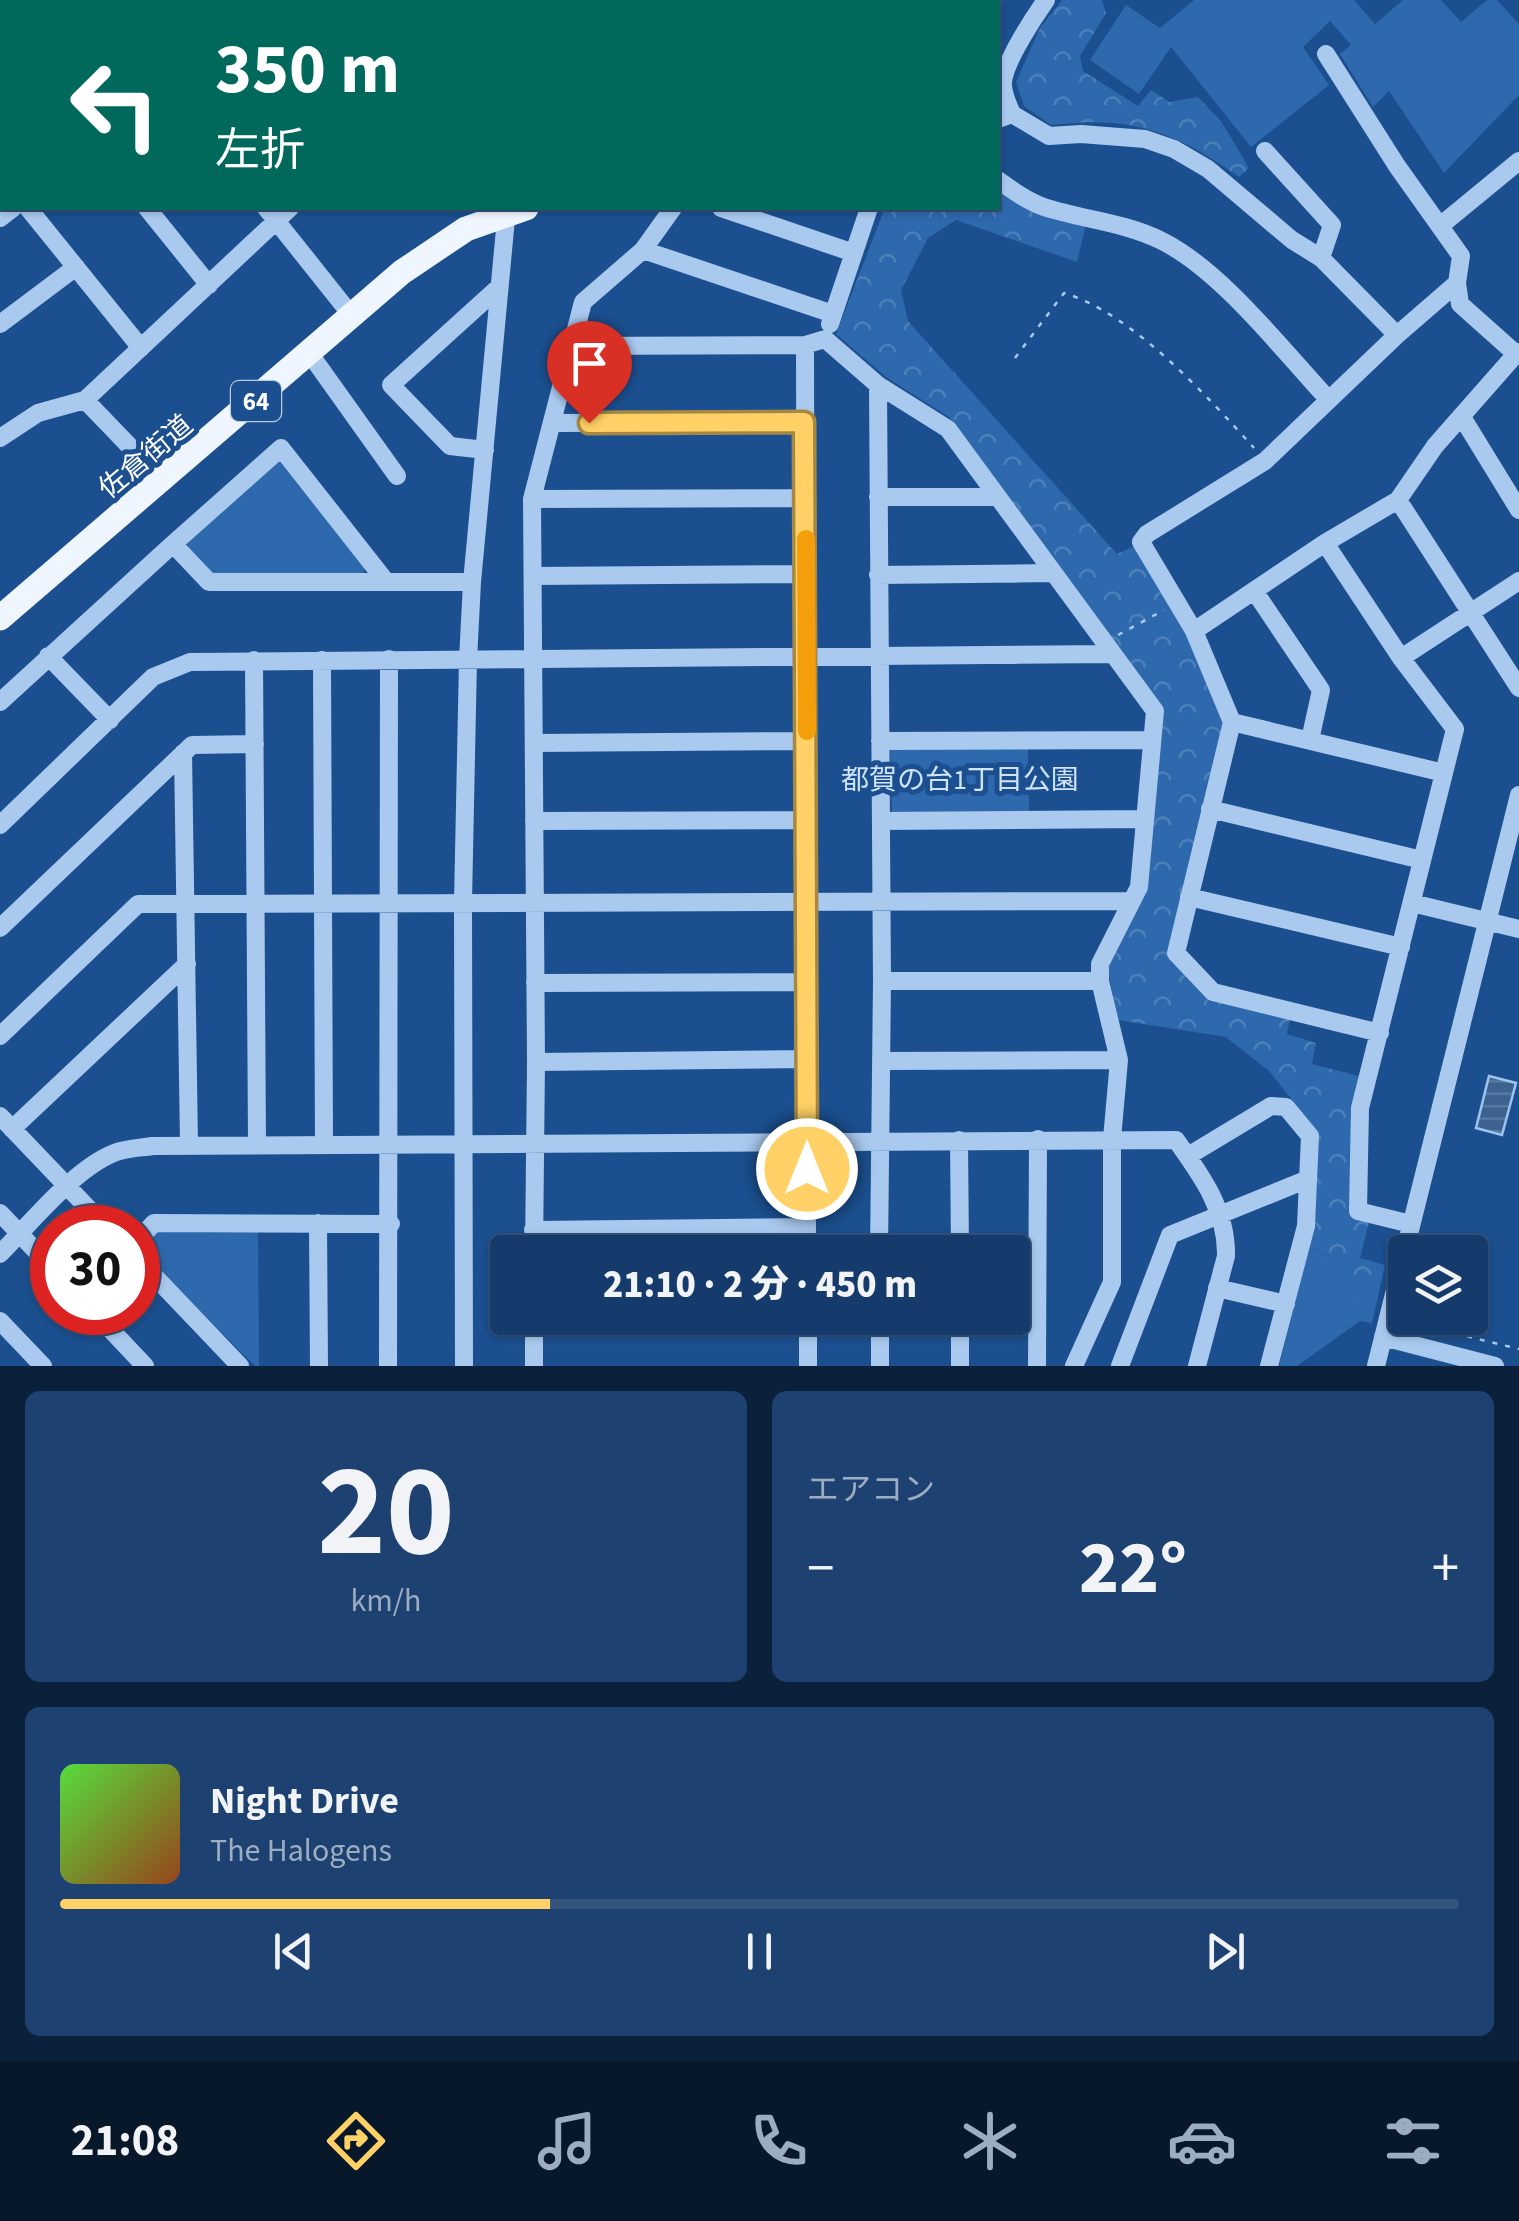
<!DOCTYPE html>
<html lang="ja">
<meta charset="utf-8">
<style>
body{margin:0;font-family:"Source Sans 3","Noto Sans JP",sans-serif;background:#1d4271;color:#f1f3f6;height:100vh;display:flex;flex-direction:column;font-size:38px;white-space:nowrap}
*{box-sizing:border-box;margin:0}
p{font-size:32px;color:#9dadc1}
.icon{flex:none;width:55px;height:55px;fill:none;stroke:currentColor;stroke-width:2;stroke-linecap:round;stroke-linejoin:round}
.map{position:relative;height:1366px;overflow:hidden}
.panel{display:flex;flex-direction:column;gap:25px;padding:25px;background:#0b203b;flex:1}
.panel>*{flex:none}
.hud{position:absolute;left:0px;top:0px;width:1000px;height:210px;box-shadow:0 2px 8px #0004,0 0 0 2px #33557e;background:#00695c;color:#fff;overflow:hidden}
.tools{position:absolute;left:1388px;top:1235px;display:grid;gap:20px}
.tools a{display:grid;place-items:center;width:100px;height:100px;border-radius:10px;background:#143b6b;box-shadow:0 2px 8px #0004,0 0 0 2px #33557e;font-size:50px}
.speed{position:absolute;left:30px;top:1205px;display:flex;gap:20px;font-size:50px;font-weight:700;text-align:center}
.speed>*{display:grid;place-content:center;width:130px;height:130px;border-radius:50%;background:#143b6b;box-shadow:0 2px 8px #0004,0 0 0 2px #33557e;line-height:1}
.speed .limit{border:15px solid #d22;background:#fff;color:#111}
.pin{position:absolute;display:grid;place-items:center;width:85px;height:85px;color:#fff;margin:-102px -42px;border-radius:50% 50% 50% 0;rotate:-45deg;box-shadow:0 0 10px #0007}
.pin .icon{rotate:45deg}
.me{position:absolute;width:110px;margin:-55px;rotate:0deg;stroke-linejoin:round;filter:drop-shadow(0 0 8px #0008)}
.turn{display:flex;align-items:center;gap:35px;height:210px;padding:0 50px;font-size:45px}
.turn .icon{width:130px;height:130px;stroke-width:2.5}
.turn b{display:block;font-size:70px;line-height:85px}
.big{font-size:75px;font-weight:800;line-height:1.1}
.panel .tile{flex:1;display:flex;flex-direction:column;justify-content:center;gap:15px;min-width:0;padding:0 35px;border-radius:15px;background:#1d4271}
.panel .dial{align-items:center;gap:0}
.dial b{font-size:130px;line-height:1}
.song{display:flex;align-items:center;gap:30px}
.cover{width:120px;height:120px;border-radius:15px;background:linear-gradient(135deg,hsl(110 70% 55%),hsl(20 70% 35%))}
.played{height:10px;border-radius:5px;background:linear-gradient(90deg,#ffd166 35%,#33557e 35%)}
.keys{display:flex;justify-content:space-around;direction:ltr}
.heat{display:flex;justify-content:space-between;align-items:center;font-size:55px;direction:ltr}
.panel .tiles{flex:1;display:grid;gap:25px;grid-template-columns:1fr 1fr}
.tile:last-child{grid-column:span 2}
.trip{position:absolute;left:490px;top:1235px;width:540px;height:100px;border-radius:10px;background:#143b6b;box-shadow:0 2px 8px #0004,0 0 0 2px #33557e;font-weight:800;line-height:100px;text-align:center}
.tabs{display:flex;height:160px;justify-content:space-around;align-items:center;background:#08182b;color:#9dadc1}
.tabs .icon{width:70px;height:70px}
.tabs .current{color:#ffd166}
.tabs b{font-size:45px;color:#f1f3f6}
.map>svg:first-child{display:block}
.green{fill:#2e69ad}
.forest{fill:url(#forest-crowns)}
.water{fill:url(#water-rules);stroke:#9cc4f0;stroke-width:2.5}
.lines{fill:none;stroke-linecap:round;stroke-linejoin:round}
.path{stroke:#a9c9ee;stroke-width:2.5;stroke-dasharray:5 8;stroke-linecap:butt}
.minor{stroke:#a9c9ee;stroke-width:18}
.major{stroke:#f0f6ff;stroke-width:25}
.route-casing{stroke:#a68842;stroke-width:25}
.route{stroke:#ffd166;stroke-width:18}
.slow{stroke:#f59e0b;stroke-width:18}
.labels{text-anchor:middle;stroke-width:10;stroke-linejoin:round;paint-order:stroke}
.shield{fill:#1b4f8f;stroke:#bbcadd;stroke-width:2.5}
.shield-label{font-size:25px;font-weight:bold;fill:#fff}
.street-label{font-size:28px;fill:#fff;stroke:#1b4f8f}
.park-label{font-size:28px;fill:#cfe3fa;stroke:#1b4f8f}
</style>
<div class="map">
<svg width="1519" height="1366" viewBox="0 0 1519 1366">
<defs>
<pattern id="forest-crowns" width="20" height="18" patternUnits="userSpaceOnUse" patternTransform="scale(2.5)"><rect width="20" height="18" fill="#2e69ad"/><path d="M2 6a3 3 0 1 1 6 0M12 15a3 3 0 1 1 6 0" fill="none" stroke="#4d80b9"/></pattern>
<pattern id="water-rules" width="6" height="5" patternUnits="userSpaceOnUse" patternTransform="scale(2.5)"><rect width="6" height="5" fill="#3c6290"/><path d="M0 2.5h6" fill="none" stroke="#597aa1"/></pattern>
</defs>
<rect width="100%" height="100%" fill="#1b4f8f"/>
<!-- green -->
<path class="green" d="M1194,0H1354L1375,24L1403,0H1441L1461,22L1487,0H1497L1519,24V95L1444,173L1389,91L1373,107L1340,54L1351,45L1330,21L1303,47L1329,85L1251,147L1171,47L1139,94L1090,60L1126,5L1160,28Z
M276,462L287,463L369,565L362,575H212L188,547L187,538Z
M1028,745L1029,814L892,813L890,746Z
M258,1229L259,1366H255L138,1249L158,1231Z
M1310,1243L1335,1265L1357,1296L1377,1301L1372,1323L1360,1321L1297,1366H1279Z"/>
<!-- forest -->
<path class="forest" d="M1062,0H1102L1106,13L1080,56L1083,71L1138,106L1151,90L1169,102L1198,97L1221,121L1249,168L1239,177C1175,131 1130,115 1051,125L1024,106L1016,82L1040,28Z
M998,187L1086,224L1077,262L956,220L928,238L901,290L908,321L1117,554L1136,545L1189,633L1225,721L1169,955L1209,999L1290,1018L1287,1034L1316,1043L1312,1064L1362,1077L1354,1108L1369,1222L1360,1258L1385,1265L1377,1301L1357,1296L1335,1265L1310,1243L1316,1211L1317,1131L1269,1071L1226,1037L1118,1020L1107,966L1145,888L1163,708L949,417L886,377L836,334L885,208H998Z"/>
<!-- water -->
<path class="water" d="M1489,1076L1516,1083L1502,1135L1476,1128Z"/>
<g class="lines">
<!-- path -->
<path class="path" d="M757,0L761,2
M1015,358L1064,293C1132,313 1207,396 1254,448
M1118,635L1164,610
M1404,1321L1519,1349"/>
<!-- minor -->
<path class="minor" d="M225,0L231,2
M393,0V2
M48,2L51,0
M195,2L198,0
M312,2V0
M505,2V0
M616,2V0
M789,2L791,0
M935,2L937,0
M0,43L2,41
M1326,54L1397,166L1461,256L1457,283
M1012,114L1049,136L1081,134L1145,139L1174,149L1208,169L1292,240L1321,258L1397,335
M998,119L1012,114C1008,104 1002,93 1003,82C1005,61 1034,17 1046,0
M1265,151L1332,225L1321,258
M0,172L2,175
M998,180C1012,190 1027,201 1044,207C1084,220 1124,222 1162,241C1222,271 1283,351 1329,400
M28,208L141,348
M147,208L209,285
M266,208L352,316
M721,208L854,253
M0,218L13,208
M1440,226L1519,161
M643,250L833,314
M0,324L76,267
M830,324L869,208
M805,345L807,1252
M573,346L805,345L825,339L878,385L948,429L1155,711L1139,887L1100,964V981L1119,1060L1112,1139V1282L1074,1366
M310,354L397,476
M878,385L882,981L879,1252
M85,400L290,208
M1462,417L1519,510
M553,423L805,422
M0,438L38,413L85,400L162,480
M485,450L450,446L391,385L498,288
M878,497H997
M532,499L805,498
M1398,500L1519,688
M1325,543L1401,658L1455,729L1360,1108L1358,1211L1411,1224
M173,544L281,448L384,579
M878,575L1052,573
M533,576L806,574
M1255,592L1321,690L1310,740
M1194,631L1325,543L1398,500L1435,446L1516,354
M48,656L110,720
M1401,658L1519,581
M254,660L257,1144
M322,660L324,1143
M0,702L173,544L209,582H472
M1232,722L1444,773
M880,741L1152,740
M534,743L807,741
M183,753L189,1144
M1210,809L1422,860
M534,821L807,820
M881,821L1145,819
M0,825L153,677L190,662L1112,654
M1189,897L1401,947
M1412,903L1519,929
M0,928L192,745L255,744
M882,981H1100
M535,983L805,982
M1380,1033L1213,992L1176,953L1232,722L1194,631L1141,542L1147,534L1265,461L1397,335L1457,283L1460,304L1516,354L1519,352
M0,1036L138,904L1131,901
M882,1061L1119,1060
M536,1062L806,1059
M0,1116L107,1228
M12,1129L187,964
M959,1140L960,1252
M1188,1156L1271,1106L1286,1107L1310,1136L1306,1226L1269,1366
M0,1213L52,1268
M318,1223L319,1366
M533,1230L807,1227
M138,1240L154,1223L391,1224
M534,1252L536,1062L532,499L583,302L643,250L673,208
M0,1254C31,1223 74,1169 114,1153C126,1148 140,1148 153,1146L1176,1140C1202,1176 1227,1211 1226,1256L1197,1366
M138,1259L240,1366
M1217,1288L1286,1304
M94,1312L145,1366
M534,1318V1366
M808,1318V1366
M880,1318V1366
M960,1318V1366
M0,1321L43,1366
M1383,1337L1495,1366
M388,1366L389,659
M464,1366L463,902L468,660L472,582L507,208
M1037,1366L1038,1139
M1120,1366L1170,1235L1308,1179
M1376,1366L1519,795"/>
<!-- major -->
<path class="major" d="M715,2V0
M0,618L402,272L466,229L526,208"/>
</g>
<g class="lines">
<defs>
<path id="route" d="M589,423L804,422L807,1169"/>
</defs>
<!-- route casing -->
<use href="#route" class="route-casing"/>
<!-- route -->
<use href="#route" class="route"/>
<!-- slow -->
<path class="slow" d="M806,539L807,731"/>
</g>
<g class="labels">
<!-- shield labels -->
<rect class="shield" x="231" y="381" width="50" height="40" rx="8"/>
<g class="shield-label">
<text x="256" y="410">64</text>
</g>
<!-- street labels -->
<g class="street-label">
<text transform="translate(145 456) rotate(-40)" y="10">佐倉街道</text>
</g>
<!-- park labels -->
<g class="park-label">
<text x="960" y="789">都賀の台1丁目公園</text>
</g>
</g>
</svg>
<div class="tools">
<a><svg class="icon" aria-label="layers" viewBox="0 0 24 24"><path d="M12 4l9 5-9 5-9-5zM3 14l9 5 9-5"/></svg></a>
</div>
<div class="speed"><div class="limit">30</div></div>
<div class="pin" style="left:589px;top:423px;background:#d93025"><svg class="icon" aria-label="arrive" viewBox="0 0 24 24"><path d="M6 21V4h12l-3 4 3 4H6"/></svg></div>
<svg class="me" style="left:807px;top:1169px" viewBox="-20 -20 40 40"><circle r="17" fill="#ffd166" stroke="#fff" stroke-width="3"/><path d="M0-11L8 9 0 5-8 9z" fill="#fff"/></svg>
<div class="trip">21:10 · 2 分 · 450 m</div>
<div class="hud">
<div class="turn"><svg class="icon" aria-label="left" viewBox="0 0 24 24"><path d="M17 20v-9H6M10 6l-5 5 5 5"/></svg><div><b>350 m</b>左折</div></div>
</div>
</div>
<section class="panel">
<div class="tiles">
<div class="tile dial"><b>20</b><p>km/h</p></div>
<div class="tile"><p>エアコン</p>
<div class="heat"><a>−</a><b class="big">22°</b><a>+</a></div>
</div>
<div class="tile">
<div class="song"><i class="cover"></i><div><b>Night Drive</b><p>The Halogens</p></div></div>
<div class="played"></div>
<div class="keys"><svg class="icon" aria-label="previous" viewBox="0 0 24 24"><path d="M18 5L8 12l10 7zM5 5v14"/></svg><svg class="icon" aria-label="pause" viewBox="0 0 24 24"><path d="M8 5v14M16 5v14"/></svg><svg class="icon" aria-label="next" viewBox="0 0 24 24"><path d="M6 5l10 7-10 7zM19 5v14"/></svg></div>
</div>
</div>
</section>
<nav class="tabs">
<b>21:08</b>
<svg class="icon current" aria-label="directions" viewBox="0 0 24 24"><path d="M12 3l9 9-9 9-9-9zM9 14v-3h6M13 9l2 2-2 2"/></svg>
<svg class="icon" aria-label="music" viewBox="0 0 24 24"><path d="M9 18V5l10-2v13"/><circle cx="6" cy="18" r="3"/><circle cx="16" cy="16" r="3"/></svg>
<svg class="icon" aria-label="phone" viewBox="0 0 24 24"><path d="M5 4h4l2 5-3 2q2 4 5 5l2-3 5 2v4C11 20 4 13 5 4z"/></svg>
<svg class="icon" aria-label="climate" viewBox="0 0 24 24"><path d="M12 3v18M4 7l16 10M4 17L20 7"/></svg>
<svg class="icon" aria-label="car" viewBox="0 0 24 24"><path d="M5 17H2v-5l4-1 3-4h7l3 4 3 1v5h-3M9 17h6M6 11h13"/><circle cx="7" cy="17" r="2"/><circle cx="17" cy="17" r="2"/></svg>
<svg class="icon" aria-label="filters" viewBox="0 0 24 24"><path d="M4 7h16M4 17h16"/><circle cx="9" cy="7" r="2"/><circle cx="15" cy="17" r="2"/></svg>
</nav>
